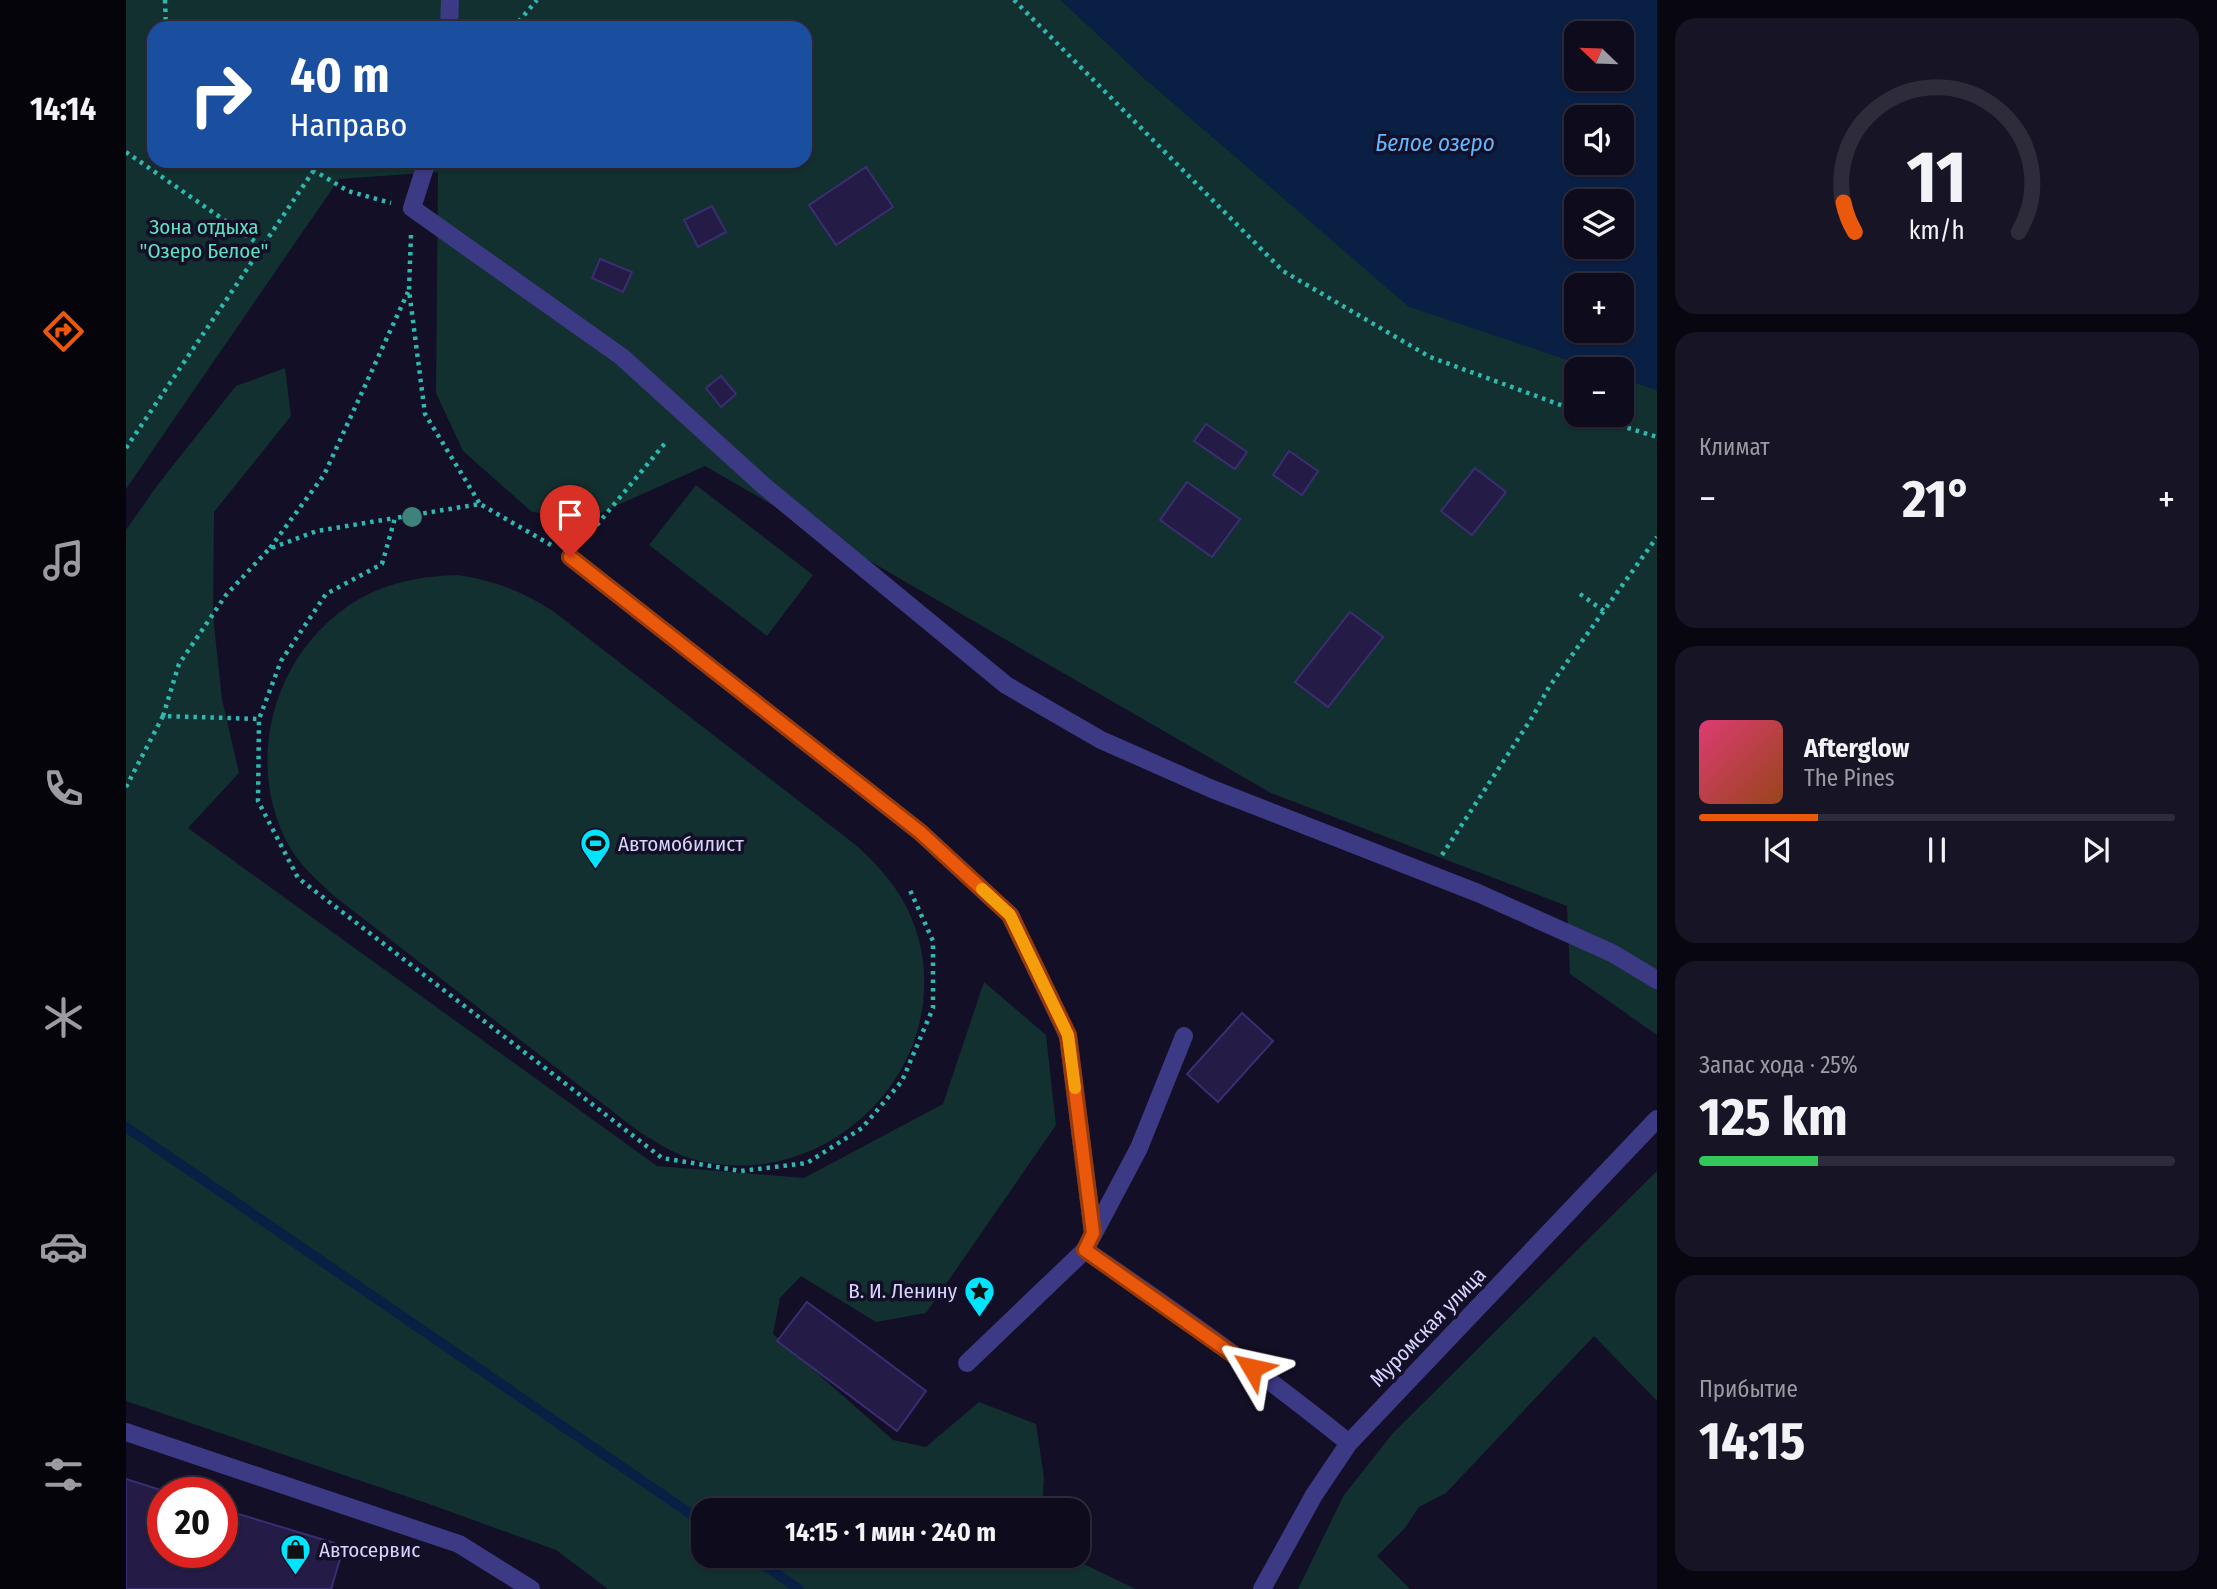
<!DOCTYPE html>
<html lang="ru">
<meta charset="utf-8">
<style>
body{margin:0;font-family:"Fira Sans Condensed",sans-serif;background:#171425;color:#f1f3f6;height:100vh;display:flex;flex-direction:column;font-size:26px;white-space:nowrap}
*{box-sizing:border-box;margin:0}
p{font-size:23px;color:#9b9ba3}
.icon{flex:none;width:38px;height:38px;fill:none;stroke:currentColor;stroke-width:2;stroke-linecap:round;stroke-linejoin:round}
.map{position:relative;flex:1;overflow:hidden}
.panel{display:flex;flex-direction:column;gap:18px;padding:18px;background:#08060f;width:560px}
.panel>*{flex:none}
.top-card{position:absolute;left:21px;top:21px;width:665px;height:147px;border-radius:21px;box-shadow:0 2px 5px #0004,0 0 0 2px #2e2b3b;background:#1a4fa0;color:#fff;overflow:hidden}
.needle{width:46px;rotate:293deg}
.fabs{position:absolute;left:1438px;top:21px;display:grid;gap:14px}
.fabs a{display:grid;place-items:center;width:70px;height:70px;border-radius:14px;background:#0e0b1c;box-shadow:0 2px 5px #0004,0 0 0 2px #2e2b3b;font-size:35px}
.speed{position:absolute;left:21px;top:1477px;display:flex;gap:14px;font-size:35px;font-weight:700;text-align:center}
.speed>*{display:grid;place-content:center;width:91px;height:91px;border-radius:50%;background:#0e0b1c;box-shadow:0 2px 5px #0004,0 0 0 2px #2e2b3b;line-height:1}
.speed .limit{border:10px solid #d22;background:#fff;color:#111}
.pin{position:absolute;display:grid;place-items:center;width:60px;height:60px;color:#fff;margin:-72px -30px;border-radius:50% 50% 50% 0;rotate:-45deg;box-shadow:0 0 7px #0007}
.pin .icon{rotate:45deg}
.me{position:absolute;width:77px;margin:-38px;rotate:306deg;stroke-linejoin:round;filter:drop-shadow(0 0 5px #0008)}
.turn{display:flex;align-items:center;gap:24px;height:147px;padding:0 28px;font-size:32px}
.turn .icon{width:91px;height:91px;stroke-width:2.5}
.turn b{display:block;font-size:49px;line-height:60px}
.big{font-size:52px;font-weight:700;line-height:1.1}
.panel .card{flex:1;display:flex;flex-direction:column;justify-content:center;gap:10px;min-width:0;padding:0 24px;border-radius:21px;background:#171425}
.panel .dial{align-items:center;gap:0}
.dial svg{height:182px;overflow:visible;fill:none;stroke:#2e2b3b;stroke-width:7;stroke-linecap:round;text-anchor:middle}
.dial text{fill:#f1f3f6;stroke:none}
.song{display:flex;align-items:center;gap:21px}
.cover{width:84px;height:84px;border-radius:10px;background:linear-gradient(135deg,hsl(340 70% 55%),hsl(20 70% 35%))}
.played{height:7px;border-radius:4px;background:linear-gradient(90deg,#ea580c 25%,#2e2b3b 25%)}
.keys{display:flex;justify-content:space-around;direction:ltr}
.heat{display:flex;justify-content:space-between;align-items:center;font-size:38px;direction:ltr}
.charge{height:10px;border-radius:5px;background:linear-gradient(90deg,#34c759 25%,#2e2b3b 0)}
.trip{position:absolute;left:565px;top:1498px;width:399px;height:70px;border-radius:21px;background:#0e0b1c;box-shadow:0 2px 5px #0004,0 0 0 2px #2e2b3b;font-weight:700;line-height:70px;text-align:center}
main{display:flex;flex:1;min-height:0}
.dock{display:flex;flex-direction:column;width:126px;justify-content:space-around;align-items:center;background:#06040b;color:#9b9ba3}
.dock .icon{width:49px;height:49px}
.dock .selected{color:#ea580c}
.dock b{font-size:32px;color:#f1f3f6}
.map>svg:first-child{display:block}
.green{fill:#12302f;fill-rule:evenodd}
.water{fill:#0a1f44;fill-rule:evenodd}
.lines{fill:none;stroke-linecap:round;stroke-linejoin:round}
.stream{stroke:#0a1f44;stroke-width:10}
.building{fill:#241b47;stroke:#3b2d73;stroke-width:2}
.path{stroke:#2fb8b0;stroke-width:4.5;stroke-dasharray:3.5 5;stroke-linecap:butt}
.minor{stroke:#3d3a85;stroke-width:18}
.tree{fill:#3d827b}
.route-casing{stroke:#983908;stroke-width:18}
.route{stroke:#ea580c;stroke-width:12}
.slow{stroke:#f59e0b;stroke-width:12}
.labels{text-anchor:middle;stroke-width:7;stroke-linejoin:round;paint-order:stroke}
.park-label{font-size:21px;fill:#5fe0c0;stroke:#130f26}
.poi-label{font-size:21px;fill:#d9d4ff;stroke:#130f26;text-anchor:start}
.street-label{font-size:21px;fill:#d9d4ff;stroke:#130f26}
.water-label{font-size:23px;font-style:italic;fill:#62b6ff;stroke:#130f26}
</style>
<main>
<nav class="dock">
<b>14:14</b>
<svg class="icon selected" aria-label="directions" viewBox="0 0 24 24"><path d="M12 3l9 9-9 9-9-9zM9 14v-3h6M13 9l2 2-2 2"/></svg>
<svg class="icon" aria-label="music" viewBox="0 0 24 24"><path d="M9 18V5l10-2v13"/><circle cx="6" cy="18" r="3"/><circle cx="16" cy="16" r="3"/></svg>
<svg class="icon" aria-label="phone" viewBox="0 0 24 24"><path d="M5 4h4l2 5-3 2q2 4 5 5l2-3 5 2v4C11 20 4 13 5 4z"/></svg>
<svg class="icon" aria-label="climate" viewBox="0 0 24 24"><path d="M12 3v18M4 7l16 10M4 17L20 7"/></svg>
<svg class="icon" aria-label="car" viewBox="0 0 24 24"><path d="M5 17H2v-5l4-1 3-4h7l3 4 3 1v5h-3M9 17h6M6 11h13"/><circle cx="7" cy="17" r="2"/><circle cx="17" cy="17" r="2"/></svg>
<svg class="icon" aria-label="filters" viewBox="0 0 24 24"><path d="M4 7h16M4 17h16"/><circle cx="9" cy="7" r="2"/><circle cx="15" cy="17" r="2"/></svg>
</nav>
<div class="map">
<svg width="1531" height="1589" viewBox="0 0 1531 1589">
<rect width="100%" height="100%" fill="#130f26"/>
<!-- green -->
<path class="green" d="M0,0H935L1017,77L1283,306L1469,369H1451V415H1496V378L1531,390V1035L1444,974L1441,906L1145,793L579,466L463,518L406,512L337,451L310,393L312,172L213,179L0,489ZM28,28H679V161H28Z
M159,368L165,416L88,512L87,616L96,699L113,773L62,828L531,1166L678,1178L817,1104L858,982L920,1035L930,1125L800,1313L750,1322L675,1276L654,1298L647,1334L767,1440L800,1447L853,1402L910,1424L918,1477L916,1510H578V1556H941L1010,1589H482L430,1550L303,1504L0,1401V530L33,483L110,386Z
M570,485L687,575L641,636L523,545Z
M333,575C372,582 393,590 427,611L731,846C756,869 778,894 789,927C834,1060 708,1192 574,1161C551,1156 531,1143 512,1131L208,896C191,880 173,865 162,844C116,758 150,646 235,598C266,581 299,576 333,575Z
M1531,1171V1401L1468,1336L1320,1493L1293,1507L1279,1528L1251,1556L1284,1589H1172L1218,1495L1267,1433Z"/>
<!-- water -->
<path class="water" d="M935,0H1531V390L1496,378V369H1469L1283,307L1017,77ZM1451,33H1496V79H1451ZM1451,117H1496V163H1451ZM1451,201H1496V247H1451ZM1451,285H1496V331H1451Z"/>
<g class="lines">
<!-- stream -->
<path class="stream" d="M0,1127L578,1523
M625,1556L673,1589"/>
</g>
<!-- building -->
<path class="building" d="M740,167L767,207L710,245L683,205Z
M586,206L600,232L572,247L558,220Z
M474,259L506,272L497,292L466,278Z
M595,376L610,394L595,407L580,388Z
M1080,424L1121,452L1109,469L1068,441Z
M1163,451L1192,471L1176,495L1147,475Z
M1349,468L1380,492L1346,535L1315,511Z
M1061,482L1114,519L1086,557L1034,520Z
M1224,612L1257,637L1202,707L1169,682Z
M1116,1013L1147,1041L1092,1102L1061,1074Z
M681,1302L800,1391L771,1431L651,1341Z
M0,1479L44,1493H37V1552H96V1509L218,1546L205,1589H0Z"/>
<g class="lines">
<!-- path -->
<path class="path" d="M39,0L40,28
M888,0L1157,271L1304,357L1451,411
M387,28L411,0
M0,152L137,247
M172,161L222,191L265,203
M285,235L283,290L299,414L354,504
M1461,415L1531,437
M0,448L188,170
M460,538L540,442
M425,545L354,504L269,518L256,564L200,594L155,661L133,719L132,801L172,878L536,1158L615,1171L681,1163L736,1128L776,1081L807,1008V941L783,888
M144,548L198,475L282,292
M1454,594L1478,611
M37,716L53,664L100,595L143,549L191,531L269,518
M0,787L37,716L133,719
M1316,855L1407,716L1423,687L1531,537"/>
<!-- minor -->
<path class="minor" d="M323,28L324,0
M301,161L286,208L496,357L638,486L880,685L975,740L1086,789L1352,893L1486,953L1531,980
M444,557L794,832L884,915L942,1036L967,1233
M959,1250C1049,1311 1138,1374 1223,1443
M841,1363L959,1250L1013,1148L1058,1036
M0,1432L333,1544L405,1589
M1136,1589L1188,1495L1223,1443L1531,1119"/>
</g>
<!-- trees -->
<circle class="tree" cx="286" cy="517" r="10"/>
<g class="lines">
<defs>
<path id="route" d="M444,557L794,832L884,915L942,1035L967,1233L959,1250L1126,1368"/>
</defs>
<!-- route casing -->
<use href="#route" class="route-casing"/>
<!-- route -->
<use href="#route" class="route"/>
<!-- slow -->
<path class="slow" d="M856,889L884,915L942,1035L949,1088"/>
</g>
<!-- icons -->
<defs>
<symbol id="stadium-pin" viewBox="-11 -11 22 30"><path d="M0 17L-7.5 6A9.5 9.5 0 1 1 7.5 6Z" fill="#00e5ff" stroke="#130f26"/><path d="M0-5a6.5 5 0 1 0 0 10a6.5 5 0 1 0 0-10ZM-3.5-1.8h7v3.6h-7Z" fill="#111"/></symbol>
<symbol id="sight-pin" viewBox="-11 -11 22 30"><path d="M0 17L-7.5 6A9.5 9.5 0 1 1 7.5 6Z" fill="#00e5ff" stroke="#130f26"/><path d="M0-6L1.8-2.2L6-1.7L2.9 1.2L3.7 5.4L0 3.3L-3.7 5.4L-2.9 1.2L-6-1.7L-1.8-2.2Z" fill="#111"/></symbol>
<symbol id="shop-pin" viewBox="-11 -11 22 30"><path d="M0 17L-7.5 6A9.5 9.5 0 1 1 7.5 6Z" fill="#00e5ff" stroke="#130f26"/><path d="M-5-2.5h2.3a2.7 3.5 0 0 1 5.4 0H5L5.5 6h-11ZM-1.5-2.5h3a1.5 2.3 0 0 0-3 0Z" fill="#111"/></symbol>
</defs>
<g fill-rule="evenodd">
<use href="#stadium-pin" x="452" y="826" width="35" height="47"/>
<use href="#sight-pin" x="836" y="1274" width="35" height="47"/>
<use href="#shop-pin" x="152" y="1532" width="35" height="47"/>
</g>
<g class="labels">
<!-- park labels -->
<g class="park-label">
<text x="78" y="234">Зона отдыха<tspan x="78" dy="24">"Озеро Белое"</tspan></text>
</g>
<!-- poi labels -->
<g class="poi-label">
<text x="492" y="851">Автомобилист</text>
<text x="831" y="1298" text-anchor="end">В. И. Ленину</text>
<text x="193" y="1557">Автосервис</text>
</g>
<!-- street labels -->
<g class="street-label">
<text transform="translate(1302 1327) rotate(-46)" y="7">Муромская улица</text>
</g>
<!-- water labels -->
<g class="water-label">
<text x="1309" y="151">Белое озеро</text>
</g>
</g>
</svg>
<div class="fabs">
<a><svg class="needle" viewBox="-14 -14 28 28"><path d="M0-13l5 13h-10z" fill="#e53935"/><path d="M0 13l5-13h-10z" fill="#9b9ba3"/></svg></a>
<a><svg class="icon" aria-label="sound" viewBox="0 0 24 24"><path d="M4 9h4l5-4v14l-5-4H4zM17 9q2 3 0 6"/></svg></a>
<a><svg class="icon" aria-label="layers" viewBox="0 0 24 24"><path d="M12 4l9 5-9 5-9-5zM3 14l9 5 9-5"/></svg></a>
<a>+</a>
<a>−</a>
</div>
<div class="speed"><div class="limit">20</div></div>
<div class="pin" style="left:444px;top:557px;background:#d93025"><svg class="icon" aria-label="arrive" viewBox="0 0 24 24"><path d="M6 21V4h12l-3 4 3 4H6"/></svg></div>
<svg class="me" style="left:1126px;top:1368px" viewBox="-20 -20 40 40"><path d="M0-17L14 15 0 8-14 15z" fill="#ea580c" stroke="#fff" stroke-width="4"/></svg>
<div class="trip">14:15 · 1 мин · 240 m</div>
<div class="top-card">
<div class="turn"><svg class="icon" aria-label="right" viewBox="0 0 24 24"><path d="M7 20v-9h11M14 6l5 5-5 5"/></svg><div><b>40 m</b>Направо</div></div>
</div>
</div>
<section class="panel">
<div class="card dial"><svg viewBox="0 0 100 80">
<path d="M14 69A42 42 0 1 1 86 69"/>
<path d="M14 69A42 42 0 0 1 9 56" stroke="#ea580c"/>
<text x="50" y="56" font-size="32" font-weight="700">11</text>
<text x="50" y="72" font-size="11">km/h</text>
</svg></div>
<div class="card"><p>Климат</p>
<div class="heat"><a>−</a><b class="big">21°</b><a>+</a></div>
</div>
<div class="card">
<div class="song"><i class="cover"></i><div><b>Afterglow</b><p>The Pines</p></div></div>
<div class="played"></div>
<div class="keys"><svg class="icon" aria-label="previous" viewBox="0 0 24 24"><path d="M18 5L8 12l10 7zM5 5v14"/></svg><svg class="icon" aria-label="pause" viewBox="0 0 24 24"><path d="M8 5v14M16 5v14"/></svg><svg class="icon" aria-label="next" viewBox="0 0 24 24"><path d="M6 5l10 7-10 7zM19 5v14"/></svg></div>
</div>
<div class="card"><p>Запас хода · 25%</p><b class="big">125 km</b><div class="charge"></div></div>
<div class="card"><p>Прибытие</p><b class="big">14:15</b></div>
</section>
</main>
